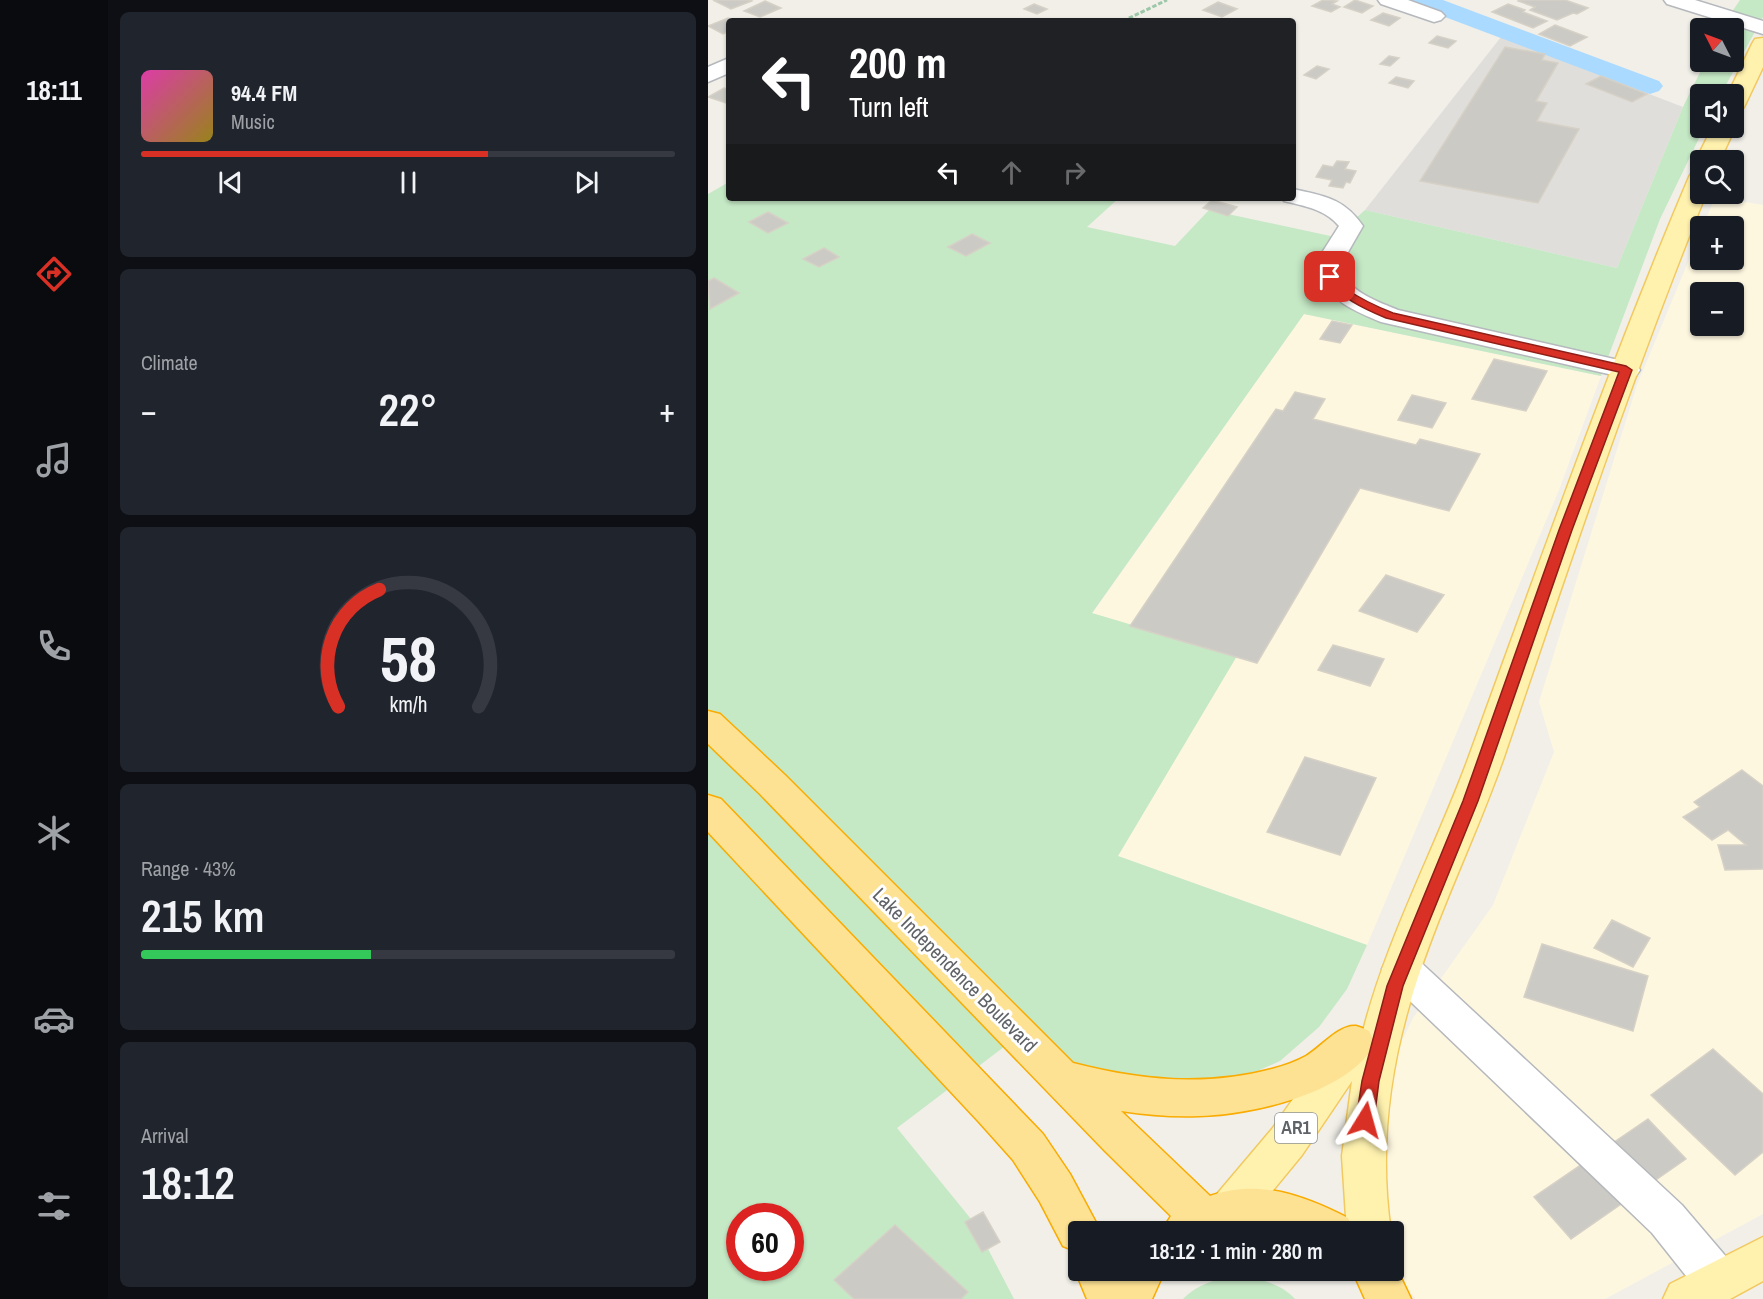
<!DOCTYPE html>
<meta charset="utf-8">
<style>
body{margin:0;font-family:"Archivo Narrow",sans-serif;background:#20242c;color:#f1f3f6;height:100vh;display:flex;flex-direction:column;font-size:22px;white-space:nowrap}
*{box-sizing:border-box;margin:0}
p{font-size:20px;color:#9ea1a6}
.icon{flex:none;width:33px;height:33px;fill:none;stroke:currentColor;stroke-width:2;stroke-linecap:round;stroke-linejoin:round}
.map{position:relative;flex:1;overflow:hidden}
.sheet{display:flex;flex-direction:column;gap:12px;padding:12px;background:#0d0f14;width:600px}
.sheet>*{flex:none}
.top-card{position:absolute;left:18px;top:18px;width:570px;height:183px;border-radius:6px;box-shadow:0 2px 4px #0004;background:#202124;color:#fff;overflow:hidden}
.needle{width:39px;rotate:312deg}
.fabs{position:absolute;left:982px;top:18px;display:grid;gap:12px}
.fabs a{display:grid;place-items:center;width:54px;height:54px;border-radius:6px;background:#171b24;box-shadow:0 2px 4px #0004;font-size:30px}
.speed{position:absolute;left:18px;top:1203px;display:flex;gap:12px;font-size:30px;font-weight:700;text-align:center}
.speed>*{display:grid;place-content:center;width:78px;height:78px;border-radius:50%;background:#171b24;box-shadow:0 2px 4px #0004;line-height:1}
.speed .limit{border:9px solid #d22;background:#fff;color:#111}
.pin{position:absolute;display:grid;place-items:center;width:51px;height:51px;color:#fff;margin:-26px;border-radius:12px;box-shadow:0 3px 9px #0006}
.me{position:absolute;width:66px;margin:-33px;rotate:8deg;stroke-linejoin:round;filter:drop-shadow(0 0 4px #0008)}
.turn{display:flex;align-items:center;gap:21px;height:126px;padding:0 24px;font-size:27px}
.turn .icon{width:78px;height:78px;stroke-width:2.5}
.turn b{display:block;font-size:42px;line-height:51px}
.lanes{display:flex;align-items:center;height:57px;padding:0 24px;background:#0003;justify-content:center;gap:30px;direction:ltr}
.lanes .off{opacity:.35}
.big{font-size:45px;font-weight:600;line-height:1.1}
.sheet .tile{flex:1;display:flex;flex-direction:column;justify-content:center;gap:9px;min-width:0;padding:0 21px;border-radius:9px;background:#20242c}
.sheet .dial{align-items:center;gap:0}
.dial svg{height:156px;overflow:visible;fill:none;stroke:#363941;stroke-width:7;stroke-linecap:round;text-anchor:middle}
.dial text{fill:#f1f3f6;stroke:none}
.song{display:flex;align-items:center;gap:18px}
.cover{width:72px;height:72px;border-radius:9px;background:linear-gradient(135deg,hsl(320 70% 55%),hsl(50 70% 35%))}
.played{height:6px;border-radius:3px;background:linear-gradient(90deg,#d93025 65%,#363941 65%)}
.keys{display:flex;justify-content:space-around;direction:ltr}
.heat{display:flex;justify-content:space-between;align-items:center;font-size:33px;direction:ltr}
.charge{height:9px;border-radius:4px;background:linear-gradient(90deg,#34c759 43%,#363941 0)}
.trip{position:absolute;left:360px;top:1221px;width:336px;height:60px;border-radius:6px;background:#171b24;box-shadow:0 2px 4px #0004;font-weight:600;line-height:60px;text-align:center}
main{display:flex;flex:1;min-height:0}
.tab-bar{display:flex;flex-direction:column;width:108px;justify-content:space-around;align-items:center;background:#090b0e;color:#9ea1a6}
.tab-bar .icon{width:42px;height:42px}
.tab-bar .on{color:#d93025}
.tab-bar b{font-size:27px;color:#f1f3f6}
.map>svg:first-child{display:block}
.commercial{fill:#fef7e0;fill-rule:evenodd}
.industrial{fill:#e0deda}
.green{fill:#c5e8c5;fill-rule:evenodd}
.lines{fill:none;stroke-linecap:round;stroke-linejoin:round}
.canal{fill:#aadaff;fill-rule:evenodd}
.building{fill:#cccac5;stroke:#d6d1c6;stroke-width:1.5}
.minor-casing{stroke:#b5b8bc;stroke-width:3}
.major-casing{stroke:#f2c960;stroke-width:3}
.highway-casing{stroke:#f9ab00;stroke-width:3}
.path{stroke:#9cc7a9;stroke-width:3;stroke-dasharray:4.5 2;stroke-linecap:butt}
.minor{fill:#fff;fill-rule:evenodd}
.major{fill:#fff2af;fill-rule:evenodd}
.highway{fill:#fde293;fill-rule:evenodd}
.route{fill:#d93025;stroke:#8d1f18;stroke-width:1.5}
.labels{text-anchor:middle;stroke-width:6;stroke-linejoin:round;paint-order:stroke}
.shield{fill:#fff;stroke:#8f9295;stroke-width:1.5}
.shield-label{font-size:18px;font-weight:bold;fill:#5f6368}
.street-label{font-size:20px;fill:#5f6368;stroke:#fff}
</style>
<main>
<nav class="tab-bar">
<b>18:11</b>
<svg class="icon on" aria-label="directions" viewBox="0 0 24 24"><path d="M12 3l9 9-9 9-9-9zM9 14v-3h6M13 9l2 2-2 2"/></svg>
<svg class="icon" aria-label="music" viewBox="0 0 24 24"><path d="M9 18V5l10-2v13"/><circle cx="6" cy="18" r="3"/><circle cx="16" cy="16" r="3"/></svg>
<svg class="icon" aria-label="phone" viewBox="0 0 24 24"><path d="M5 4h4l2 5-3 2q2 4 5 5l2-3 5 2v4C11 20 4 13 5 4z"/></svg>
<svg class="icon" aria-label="climate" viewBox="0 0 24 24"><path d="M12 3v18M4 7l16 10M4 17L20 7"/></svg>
<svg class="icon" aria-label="car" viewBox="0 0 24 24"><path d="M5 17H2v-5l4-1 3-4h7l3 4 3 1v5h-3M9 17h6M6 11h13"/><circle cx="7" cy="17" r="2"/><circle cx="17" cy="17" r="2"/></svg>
<svg class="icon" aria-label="filters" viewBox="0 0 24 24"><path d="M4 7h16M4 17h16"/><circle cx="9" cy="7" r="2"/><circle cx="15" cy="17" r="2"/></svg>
</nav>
<section class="sheet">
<div class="tile">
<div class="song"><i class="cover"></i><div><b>94.4 FM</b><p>Music</p></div></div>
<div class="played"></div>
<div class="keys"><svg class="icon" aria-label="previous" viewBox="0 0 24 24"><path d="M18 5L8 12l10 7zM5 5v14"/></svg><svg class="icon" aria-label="pause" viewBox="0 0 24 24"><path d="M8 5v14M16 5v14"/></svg><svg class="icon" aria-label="next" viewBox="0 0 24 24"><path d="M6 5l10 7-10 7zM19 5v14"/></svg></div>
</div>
<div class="tile"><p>Climate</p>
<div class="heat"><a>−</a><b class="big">22°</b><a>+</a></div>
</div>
<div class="tile dial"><svg viewBox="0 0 100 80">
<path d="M14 69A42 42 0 1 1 86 69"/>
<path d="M14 69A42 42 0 0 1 35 9" stroke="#d93025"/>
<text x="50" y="56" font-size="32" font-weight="700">58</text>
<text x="50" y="72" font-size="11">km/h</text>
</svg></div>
<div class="tile"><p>Range · 43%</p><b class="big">215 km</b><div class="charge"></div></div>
<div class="tile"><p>Arrival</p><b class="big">18:12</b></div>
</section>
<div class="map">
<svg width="1055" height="1299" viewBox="0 0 1055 1299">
<rect width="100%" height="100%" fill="#f1efe8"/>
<!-- commercial -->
<path class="commercial" d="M1007,197L1055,205V1214L897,1299H708L685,1271L686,1232L668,1231L655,1121L705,1018L785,905L846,752L831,702L929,385L993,231V260H1026V226H995ZM993,292H1026V326H993Z
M596,314L893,376L851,490L659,945L410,856L467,759L384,614Z"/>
<!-- industrial -->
<path class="industrial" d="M793,37L975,107L909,268L657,210Z"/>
<!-- green -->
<path class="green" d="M1032,0H1055V17L1013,94H993V128H996L952,219L893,376L596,314L384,613L529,656L410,856L659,945L639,989L611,1027L572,1061L522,1083L381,1089L309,1037L189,1128L267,1224L306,1299H0V194L21,182V198H411L379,227L467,246L501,210L627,237L657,210L909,268L975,107L997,62H1026V28H1013ZM32,1216H82V1268H32Z
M531,1275C552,1279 573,1283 587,1299H475C491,1283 509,1279 531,1275Z"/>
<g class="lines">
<!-- canal -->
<path class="canal" d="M701,0H735L951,81L955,86L951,91L942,94L933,91L705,5Z"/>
</g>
<!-- building -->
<path class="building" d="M5,0H42L44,1L23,9Z
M615,0L629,1L624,4L632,7L623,12L604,6Z
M647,0L665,6L654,13L636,7Z
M811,0H857L880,8L869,14L865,13L849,20L822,10L827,7L810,1Z
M57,1L73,8L52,17L36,11Z
M510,2L529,9L514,17L495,10Z
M326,4L339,9L329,14L316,9Z
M800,4L817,10L815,12L839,21L825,28L784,12Z
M675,13L692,18L681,26L663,20Z
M20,18L26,21H21V31L15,34L0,26Z
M847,25L879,37L862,46L831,34Z
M729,36L748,41L740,48L721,43Z
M797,47L837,54L834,60L850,63L828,101L839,103L829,121L871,129L830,203L712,181Z
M681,56L691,58L682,66L672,64Z
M609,66L621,69L608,79L596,75Z
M893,76L939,94L924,102L878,84Z
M688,77L706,81L700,88L681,83Z
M16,88L21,90V104L0,97Z
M629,161L641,162L637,169L648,171L642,183L638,182L635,188L621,186L624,180L608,177L615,165L625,167Z
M504,200L529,207L520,216L495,208Z
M60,212L80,223L60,233L41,222Z
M264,234L282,243L258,256L240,247Z
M116,248L131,257L111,267L95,259Z
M6,278L31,293L2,309L0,281Z
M624,321L644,325L632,343L612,339Z
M786,359L839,371L818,411L764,399Z
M587,392L617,399L605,419L708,445L712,439L772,454L741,511L652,488L549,663L422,626L568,409L575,411Z
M704,395L738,403L724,428L690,420Z
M678,575L736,595L709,632L651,611Z
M625,645L676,659L662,686L610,670Z
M597,757L668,778L632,855L559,832Z
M1034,770L1055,786V869L1017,870L1010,845H1038L1020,830L1004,840L975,817L992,807L986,802Z
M904,920L942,938L925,967L886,948Z
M834,944L940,976L925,1031L816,997Z
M1005,1049L1055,1094V1152L1027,1175L943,1095Z
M940,1119L978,1159L863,1239L826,1197Z
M275,1212L292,1242L274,1252L257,1222Z
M187,1225L260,1292L253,1299H146L126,1280Z"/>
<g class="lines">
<defs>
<path id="minor" d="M670,0H700L733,12L737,16L733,20L726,22L673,4Z
M956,0H987L1055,21V34L959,4Z
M21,58V73L0,82V67Z
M585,189C616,196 636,198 655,226L636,259L634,273C644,293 671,302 690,310L928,364L932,370L928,376L918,378L673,322C646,311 621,300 608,273L610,259L631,226C617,209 596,206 576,201L574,198H585Z
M694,953L708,958L974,1205L1026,1266L1032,1281L1026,1296C1015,1299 1005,1299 994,1296L944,1233L680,980L674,969L680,958Z"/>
<path id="major" d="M1055,38V67L1037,105L1034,110L1026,112V94H1020L1044,44L1047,39Z
M1026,127L1027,128L1012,160H993L992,165L988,160L1004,128Z
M993,170V194H998C923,379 860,568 796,757C768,837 730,912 705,993C681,1070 671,1152 683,1232H639L634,1156L644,1081L594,1155L539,1222L524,1228L509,1222L502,1208L509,1194L564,1129L629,1036L643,1031L654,1035C678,939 726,851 760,759C831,564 900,368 981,177L984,172Z
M1055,1237V1281L1022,1299H955L962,1284Z"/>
<path id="highway" d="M0,711L12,714L78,776L365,1063C431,1080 497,1087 564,1069C575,1066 587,1062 598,1056C612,1048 631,1024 648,1026C652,1027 657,1029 661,1031L667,1043C643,1093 542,1115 491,1116C465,1117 439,1115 413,1111L502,1196C550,1178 597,1196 640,1218L646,1232H573L549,1228L517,1232H453L463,1216L397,1151L52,794L0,744Z
M0,795L13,799L335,1134L362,1174L393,1232H370V1252L355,1246L332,1202L305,1160L271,1122L0,832Z
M370,1261V1270H457L444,1299H379L367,1270Z
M686,1263L703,1299H657L644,1270H686Z"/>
</defs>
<!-- minor casing -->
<use href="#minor" class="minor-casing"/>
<!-- major casing -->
<use href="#major" class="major-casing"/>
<!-- highway casing -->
<use href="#highway" class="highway-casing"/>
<!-- path -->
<path class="path" d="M415,21L459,0"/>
<!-- minor -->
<use href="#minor" class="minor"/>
<!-- major -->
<use href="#major" class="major"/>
<!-- highway -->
<use href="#highway" class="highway"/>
</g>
<!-- route -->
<path class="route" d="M622,274C630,277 633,285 640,290C654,300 670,307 685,313L918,366L924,370L864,530L770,801L695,986L671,1081L666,1120L663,1126L657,1128L651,1126L648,1120L654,1081L679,986L755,801L851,530L911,372L678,318C654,308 633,298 616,277Z"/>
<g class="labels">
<!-- shield labels -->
<rect class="shield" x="567" y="1113" width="42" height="30" rx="4.5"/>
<g class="shield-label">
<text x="588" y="1134">AR1</text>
</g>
<!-- street labels -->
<g class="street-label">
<text transform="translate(247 970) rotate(45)" y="7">Lake Independence Boulevard</text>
</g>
</g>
</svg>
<div class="fabs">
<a><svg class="needle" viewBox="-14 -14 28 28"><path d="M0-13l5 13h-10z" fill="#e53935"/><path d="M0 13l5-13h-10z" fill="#9ea1a6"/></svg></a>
<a><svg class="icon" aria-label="sound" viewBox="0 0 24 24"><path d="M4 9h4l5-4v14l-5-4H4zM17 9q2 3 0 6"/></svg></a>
<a><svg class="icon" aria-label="search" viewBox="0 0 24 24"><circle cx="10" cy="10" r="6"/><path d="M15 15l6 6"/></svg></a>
<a>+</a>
<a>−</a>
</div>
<div class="speed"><div class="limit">60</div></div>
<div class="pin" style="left:622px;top:277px;background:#d93025"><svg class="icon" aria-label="arrive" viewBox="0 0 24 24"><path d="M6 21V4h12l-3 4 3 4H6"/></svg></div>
<svg class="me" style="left:657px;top:1120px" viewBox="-20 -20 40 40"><path d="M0-17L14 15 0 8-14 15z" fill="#d93025" stroke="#fff" stroke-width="4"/></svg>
<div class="trip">18:12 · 1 min · 280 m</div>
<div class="top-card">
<div class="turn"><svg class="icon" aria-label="left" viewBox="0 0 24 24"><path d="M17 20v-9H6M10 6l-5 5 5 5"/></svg><div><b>200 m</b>Turn left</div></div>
<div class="lanes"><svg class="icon" aria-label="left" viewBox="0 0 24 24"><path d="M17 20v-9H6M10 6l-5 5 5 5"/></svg><svg class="icon off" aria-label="ahead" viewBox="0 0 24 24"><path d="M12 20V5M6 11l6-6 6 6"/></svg><svg class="icon off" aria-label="right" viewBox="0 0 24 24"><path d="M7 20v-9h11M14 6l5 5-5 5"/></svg></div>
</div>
</div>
</main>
